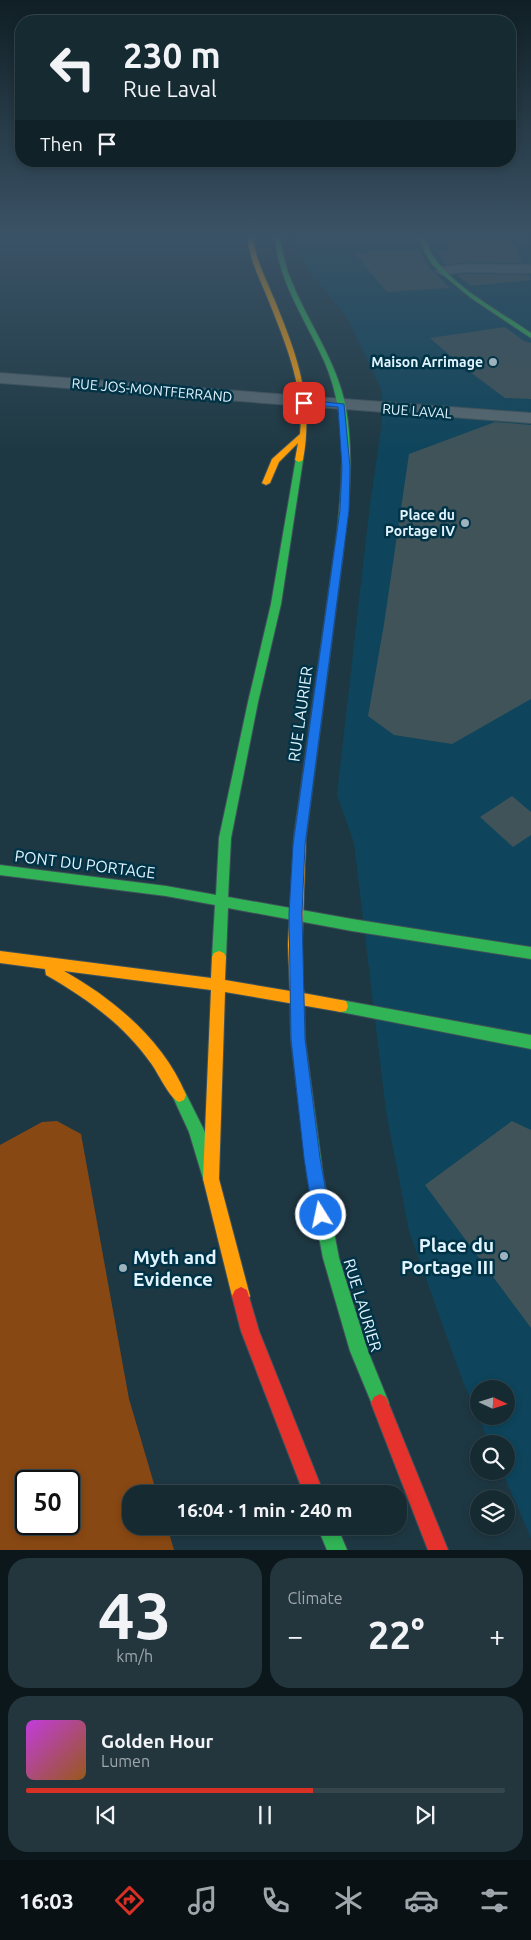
<!DOCTYPE html>
<meta charset="utf-8">
<style>
body{margin:0;font-family:Ubuntu,sans-serif;background:#23363e;color:#f1f3f6;height:100vh;display:flex;flex-direction:column;font-size:19px;white-space:nowrap}
*{box-sizing:border-box;margin:0}
p{font-size:16px;color:#9ea7ac}
.icon{flex:none;width:28px;height:28px;fill:none;stroke:currentColor;stroke-width:2;stroke-linecap:round;stroke-linejoin:round}
.map{position:relative;height:1550px;overflow:hidden}
.drawer{display:flex;flex-direction:column;gap:8px;padding:8px;background:#0c171c;flex:1}
.drawer>*{flex:none}
.top-card{position:absolute;left:15px;top:15px;width:501px;height:152px;border-radius:20px;box-shadow:0 2px 8px #0003,0 0 0 1px #35464d;background:#162a32;color:#f1f3f6;overflow:hidden}
.needle{width:32px;rotate:94deg}
.fabs{position:absolute;left:470px;top:1380px;display:grid;gap:10px}
.fabs a{display:grid;place-items:center;width:45px;height:45px;border-radius:50%;background:#162a32;box-shadow:0 2px 8px #0003,0 0 0 1px #35464d;font-size:25px}
.speed{position:absolute;left:15px;top:1470px;display:flex;gap:10px;font-size:25px;font-weight:700;text-align:center}
.speed>*{display:grid;place-content:center;width:65px;height:65px;border-radius:50%;background:#162a32;box-shadow:0 2px 8px #0003,0 0 0 1px #35464d;line-height:1}
.speed .limit{border:2px solid #111;border-radius:8px;background:#fff;color:#111}
.pin{position:absolute;display:grid;place-items:center;width:42px;height:42px;color:#fff;margin:-21px;border-radius:10px;box-shadow:0 2px 8px #0006}
.me{position:absolute;width:55px;margin:-28px;rotate:350deg;stroke-linejoin:round;filter:drop-shadow(0 0 4px #0008)}
.turn{display:flex;align-items:center;gap:18px;height:105px;padding:0 25px;font-size:22px}
.turn .icon{width:65px;height:65px;stroke-width:2.5}
.turn b{display:block;font-size:35px;line-height:42px}
.then{display:flex;align-items:center;height:48px;padding:0 25px;background:#0003;gap:10px;font-size:19px}
.big{font-size:38px;font-weight:600;line-height:1.1}
.drawer .widget{flex:1;display:flex;flex-direction:column;justify-content:center;gap:8px;min-width:0;padding:0 18px;border-radius:20px;background:#23363e}
.drawer .dial{align-items:center;gap:0}
.dial b{font-size:65px;line-height:1}
.song{display:flex;align-items:center;gap:15px}
.cover{width:60px;height:60px;border-radius:8px;background:linear-gradient(135deg,hsl(290 70% 55%),hsl(30 70% 35%))}
.played{height:5px;border-radius:2px;background:linear-gradient(90deg,#d93025 60%,#35464d 60%)}
.keys{display:flex;justify-content:space-around;direction:ltr}
.heat{display:flex;justify-content:space-between;align-items:center;font-size:28px;direction:ltr}
.drawer .tiles{flex:1;display:grid;gap:8px;grid-template-columns:1fr 1fr}
.widget:last-child{grid-column:span 2}
.trip{position:absolute;left:122px;top:1485px;width:285px;height:50px;border-radius:20px;background:#162a32;box-shadow:0 2px 8px #0003,0 0 0 1px #35464d;font-weight:600;line-height:50px;text-align:center}
.menu{display:flex;height:80px;justify-content:space-around;align-items:center;background:#091114;color:#9ea7ac}
.menu .icon{width:35px;height:35px}
.menu .active{color:#d93025}
.menu b{font-size:22px;color:#f1f3f6}
.map>svg:first-child{display:block}
.built{fill:#0e455c;fill-rule:evenodd}
.forest{fill:#884813;fill-rule:evenodd}
.building{fill:#3f5359}
.lines{fill:none;stroke-linecap:round;stroke-linejoin:round}
.street-casing{stroke:#3f525a;stroke-width:2}
.fast-casing{stroke:#3f525a;stroke-width:2}
.slow-casing{stroke:#3f525a;stroke-width:2}
.jam-casing{stroke:#3f525a;stroke-width:2}
.street{fill:#576870;fill-rule:evenodd}
.fast{fill:#30b455;fill-rule:evenodd}
.slow{fill:#ff9f0a;fill-rule:evenodd}
.jam{fill:#e5322d;fill-rule:evenodd}
.route{fill:#1a73e8;stroke:#114b97}
.poi-dot{fill:#9db2bd;stroke:#013347;stroke-width:2}
.labels{text-anchor:middle;stroke-width:5;stroke-linejoin:round;paint-order:stroke}
.far-poi-label{font-size:14px;font-weight:bold;fill:#e1f4fe;stroke:#013347;text-anchor:end}
.far-street-label{font-size:14px;fill:#e1f4fe;stroke:#013347}
.street-label{font-size:16px;fill:#e1f4fe;stroke:#013347}
.near-poi-label{font-size:19px;font-weight:bold;fill:#e1f4fe;stroke:#013347;text-anchor:end}
</style>
<div class="map">
<svg width="531" height="1550" viewBox="0 0 531 1550">
<rect width="100%" height="100%" fill="#1e3843"/>
<!-- built -->
<path class="built" d="M297,236H531V1538L502,1471H506V1444H490L462,1379L409,1231L386,1111L354,843L337,795L370,504L382,423V391L348,319L308,269L296,245ZM479,1389H506V1416H479Z"/>
<!-- forest -->
<path class="forest" d="M57,1121L81,1134L129,1399L157,1494H131V1526H167L174,1550H0V1145L42,1122ZM26,1481H69V1524H26Z"/>
<!-- building -->
<path class="building" d="M444,236H509L523,263L465,262L446,265L436,251H450Z
M367,251H419L429,267L450,288L387,292L354,253H368Z
M465,274L529,275L531,280L471,286L457,275Z
M505,327L524,341L531,343V399L505,398L462,366L430,338Z
M495,422L531,425V699L452,744L394,735L368,716L384,624L409,454Z
M512,796L531,812V835L513,847L480,817Z
M512,1121L531,1130V1328L425,1185Z"/>
<g class="lines">
<defs>
<path id="street" d="M465,264L531,265V273L465,272L442,275L435,271L442,267Z
M0,373L531,413V423L0,383Z"/>
<path id="fast" d="M275,236H280C282,251 285,266 291,280C308,323 337,361 346,408C357,474 344,543 336,608C326,684 316,761 306,837L304,840H296L294,837L337,533C343,477 348,417 325,363C307,322 278,282 275,236Z
M420,236H425C428,245 430,253 436,260C458,290 501,312 531,333V338L471,298L442,274L431,263L424,251Z
M296,458L303,460L281,604L258,702L231,838L228,897L352,919L531,947V959L352,931L228,908L226,957L224,961L219,963L214,961L212,957L215,905L166,896L0,875V865L166,886L216,895L219,838L248,702L271,604Z
M297,986L302,988L304,992L305,1039L323,1175L339,1258L368,1351L389,1403L386,1409L380,1412L374,1409L350,1351L323,1258L307,1175L291,1039L290,992L292,988Z
M341,1000L531,1035V1049L341,1012L336,1011L334,1006L336,1001Z
M179,1088L184,1090L204,1130L219,1179L217,1185L211,1187L205,1185L189,1132L172,1095L174,1090Z
M317,1526H337L347,1550H327Z"/>
<path id="slow" d="M248,236H253C255,259 266,279 275,301C297,355 314,401 303,460L299,462L295,460L298,443L279,462L270,483L266,485L262,483L272,459L300,434C305,386 283,337 266,294C258,275 248,256 248,236Z
M300,832L304,834L306,837L302,944L303,993L341,1000L346,1001L348,1006L346,1011L341,1012L225,992L219,1179L250,1296L247,1302L241,1305L235,1302L232,1296L203,1179L211,990L64,971C114,999 164,1041 186,1095L184,1100L179,1102C169,1098 158,1072 150,1062C123,1024 86,998 46,975L45,969L0,963V951L211,978L212,957L214,953L219,951L224,953L226,957L225,980L290,991L288,944L294,837L296,834Z"/>
<path id="jam" d="M241,1287L247,1290L259,1331L324,1494H304L241,1331L232,1296L235,1290Z
M380,1394L386,1397L448,1550H428L371,1403L374,1397Z"/>
</defs>
<!-- street casing -->
<use href="#street" class="street-casing"/>
<!-- fast casing -->
<use href="#fast" class="fast-casing"/>
<!-- slow casing -->
<use href="#slow" class="slow-casing"/>
<!-- jam casing -->
<use href="#jam" class="jam-casing"/>
<!-- street -->
<use href="#street" class="street"/>
<!-- fast -->
<use href="#fast" class="fast"/>
<!-- slow -->
<use href="#slow" class="slow"/>
<!-- jam -->
<use href="#jam" class="jam"/>
</g>
<!-- sky -->
<linearGradient id="sky" x2="0" y2="1"><stop stop-color="#101f25"/><stop offset="0.52" stop-color="#3b5366"/><stop offset="1" stop-color="#3b5366" stop-opacity="0"/></linearGradient>
<rect width="531" height="453" fill="url(#sky)"/>
<!-- route -->
<path class="route" d="M304,400L344,404L350,467L349,510L305,845L302,914L305,1039L320,1158L330,1215L327,1221L321,1223L316,1221L313,1215L304,1158L291,1039L289,914L293,845L340,510L342,467L338,407L301,404V401Z"/>
<!-- markers -->
<g class="poi-dot">
<circle cx="493" cy="362" r="5"/>
<circle cx="465" cy="523" r="5"/>
<circle cx="504" cy="1256" r="5"/>
<circle cx="123" cy="1268" r="5"/>
</g>
<g class="labels">
<!-- far-poi labels -->
<g class="far-poi-label">
<text x="483" y="367">Maison Arrimage</text>
<text x="455" y="520">Place du<tspan x="455" dy="16">Portage IV</tspan></text>
</g>
<!-- far-street labels -->
<g class="far-street-label">
<text transform="translate(152 390) rotate(5)" y="5">RUE JOS-MONTFERRAND</text>
<text transform="translate(417 411) rotate(4)" y="5">RUE LAVAL</text>
</g>
<!-- street labels -->
<g class="street-label">
<text transform="translate(300 714) rotate(-82)" y="6">RUE LAURIER</text>
<text transform="translate(85 864) rotate(7)" y="6">PONT DU PORTAGE</text>
<text transform="translate(363 1305) rotate(73)" y="6">RUE LAURIER</text>
</g>
<!-- near-poi labels -->
<g class="near-poi-label">
<text x="494" y="1252">Place du<tspan x="494" dy="22">Portage III</tspan></text>
<text x="133" y="1264" text-anchor="start">Myth and<tspan x="133" dy="22">Evidence</tspan></text>
</g>
</g>
</svg>
<div class="fabs">
<a><svg class="needle" viewBox="-14 -14 28 28"><path d="M0-13l5 13h-10z" fill="#e53935"/><path d="M0 13l5-13h-10z" fill="#9ea7ac"/></svg></a>
<a><svg class="icon" aria-label="search" viewBox="0 0 24 24"><circle cx="10" cy="10" r="6"/><path d="M15 15l6 6"/></svg></a>
<a><svg class="icon" aria-label="layers" viewBox="0 0 24 24"><path d="M12 4l9 5-9 5-9-5zM3 14l9 5 9-5"/></svg></a>
</div>
<div class="speed"><div class="limit">50</div></div>
<div class="pin" style="left:304px;top:403px;background:#d93025"><svg class="icon" aria-label="arrive" viewBox="0 0 24 24"><path d="M6 21V4h12l-3 4 3 4H6"/></svg></div>
<svg class="me" style="left:321px;top:1215px" viewBox="-20 -20 40 40"><circle r="17" fill="#1a73e8" stroke="#fff" stroke-width="3"/><path d="M0-11L8 9 0 5-8 9z" fill="#fff"/></svg>
<div class="trip">16:04 · 1 min · 240 m</div>
<div class="top-card">
<div class="turn"><svg class="icon" aria-label="left" viewBox="0 0 24 24"><path d="M17 20v-9H6M10 6l-5 5 5 5"/></svg><div><b>230 m</b>Rue Laval</div></div>
<div class="then">Then<svg class="icon" aria-label="arrive" viewBox="0 0 24 24"><path d="M6 21V4h12l-3 4 3 4H6"/></svg></div>
</div>
</div>
<section class="drawer">
<div class="tiles">
<div class="widget dial"><b>43</b><p>km/h</p></div>
<div class="widget"><p>Climate</p>
<div class="heat"><a>−</a><b class="big">22°</b><a>+</a></div>
</div>
<div class="widget">
<div class="song"><i class="cover"></i><div><b>Golden Hour</b><p>Lumen</p></div></div>
<div class="played"></div>
<div class="keys"><svg class="icon" aria-label="previous" viewBox="0 0 24 24"><path d="M18 5L8 12l10 7zM5 5v14"/></svg><svg class="icon" aria-label="pause" viewBox="0 0 24 24"><path d="M8 5v14M16 5v14"/></svg><svg class="icon" aria-label="next" viewBox="0 0 24 24"><path d="M6 5l10 7-10 7zM19 5v14"/></svg></div>
</div>
</div>
</section>
<nav class="menu">
<b>16:03</b>
<svg class="icon active" aria-label="directions" viewBox="0 0 24 24"><path d="M12 3l9 9-9 9-9-9zM9 14v-3h6M13 9l2 2-2 2"/></svg>
<svg class="icon" aria-label="music" viewBox="0 0 24 24"><path d="M9 18V5l10-2v13"/><circle cx="6" cy="18" r="3"/><circle cx="16" cy="16" r="3"/></svg>
<svg class="icon" aria-label="phone" viewBox="0 0 24 24"><path d="M5 4h4l2 5-3 2q2 4 5 5l2-3 5 2v4C11 20 4 13 5 4z"/></svg>
<svg class="icon" aria-label="climate" viewBox="0 0 24 24"><path d="M12 3v18M4 7l16 10M4 17L20 7"/></svg>
<svg class="icon" aria-label="car" viewBox="0 0 24 24"><path d="M5 17H2v-5l4-1 3-4h7l3 4 3 1v5h-3M9 17h6M6 11h13"/><circle cx="7" cy="17" r="2"/><circle cx="17" cy="17" r="2"/></svg>
<svg class="icon" aria-label="filters" viewBox="0 0 24 24"><path d="M4 7h16M4 17h16"/><circle cx="9" cy="7" r="2"/><circle cx="15" cy="17" r="2"/></svg>
</nav>
